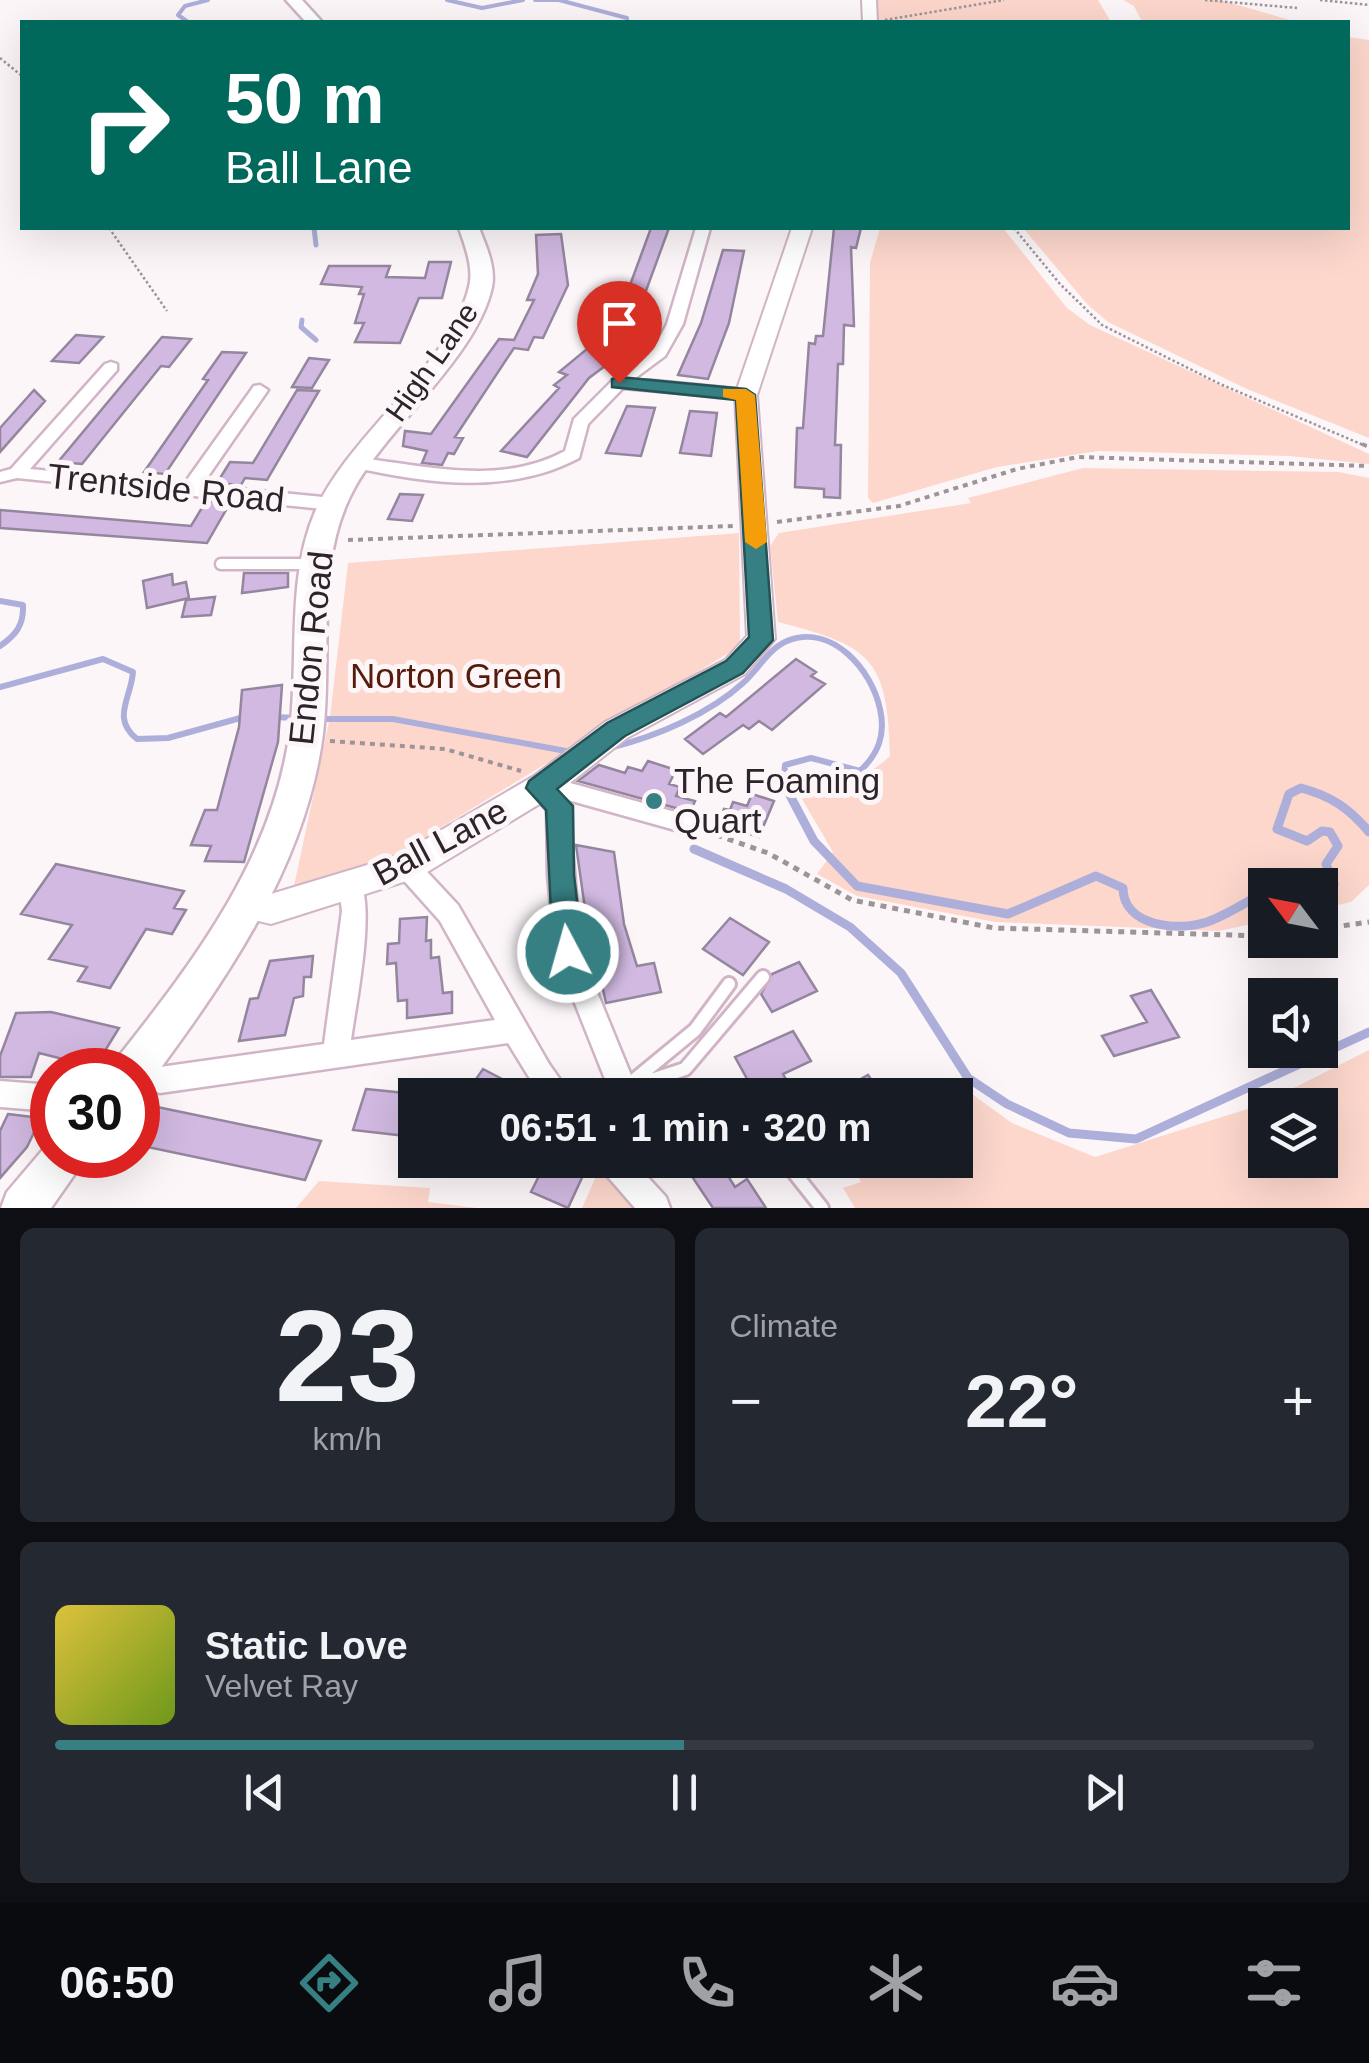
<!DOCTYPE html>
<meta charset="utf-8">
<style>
body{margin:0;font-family:Helvetica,sans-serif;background:#242831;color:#f1f3f6;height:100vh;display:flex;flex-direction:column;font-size:38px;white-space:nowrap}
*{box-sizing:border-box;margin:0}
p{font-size:32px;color:#9ea1a6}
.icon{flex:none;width:55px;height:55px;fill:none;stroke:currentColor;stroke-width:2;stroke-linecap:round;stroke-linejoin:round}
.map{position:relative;height:1208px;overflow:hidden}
.details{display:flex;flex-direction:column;gap:20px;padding:20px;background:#0d0f14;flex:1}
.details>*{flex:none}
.banner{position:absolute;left:20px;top:20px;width:1330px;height:210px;border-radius:0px;box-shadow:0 10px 40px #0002;background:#00695c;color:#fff;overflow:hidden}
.needle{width:65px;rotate:302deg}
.tools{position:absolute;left:1248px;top:868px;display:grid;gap:20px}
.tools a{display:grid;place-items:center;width:90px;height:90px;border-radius:0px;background:#171b24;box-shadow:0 10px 40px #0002;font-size:50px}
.speed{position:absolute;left:30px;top:1048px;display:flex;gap:20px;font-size:50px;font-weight:700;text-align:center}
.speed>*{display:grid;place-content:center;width:130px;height:130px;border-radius:50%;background:#171b24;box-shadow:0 10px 40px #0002;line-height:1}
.speed .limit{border:15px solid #d22;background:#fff;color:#111}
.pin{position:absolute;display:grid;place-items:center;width:85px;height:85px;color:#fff;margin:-102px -42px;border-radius:50% 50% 50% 0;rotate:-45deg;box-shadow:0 0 10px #0007}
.pin .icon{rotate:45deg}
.me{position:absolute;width:110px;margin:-55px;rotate:354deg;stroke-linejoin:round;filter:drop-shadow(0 0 8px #0008)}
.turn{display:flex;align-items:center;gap:35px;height:210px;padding:0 40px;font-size:45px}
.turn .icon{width:130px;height:130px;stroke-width:2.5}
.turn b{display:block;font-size:70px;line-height:85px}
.big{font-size:75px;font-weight:800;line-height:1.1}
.details .tile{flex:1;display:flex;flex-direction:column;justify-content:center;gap:15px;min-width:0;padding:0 35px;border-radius:15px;background:#242831}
.details .dial{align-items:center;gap:0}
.dial b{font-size:130px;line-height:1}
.song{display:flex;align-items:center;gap:30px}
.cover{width:120px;height:120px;border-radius:15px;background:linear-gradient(135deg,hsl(50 70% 55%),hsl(80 70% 35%))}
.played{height:10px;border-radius:5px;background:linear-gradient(90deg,#367f82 50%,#363941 50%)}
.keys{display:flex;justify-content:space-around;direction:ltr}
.heat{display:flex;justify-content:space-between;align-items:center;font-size:55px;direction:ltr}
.details .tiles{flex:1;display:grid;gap:20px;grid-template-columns:1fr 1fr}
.tile:last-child{grid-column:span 2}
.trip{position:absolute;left:398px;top:1078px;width:575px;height:100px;border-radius:0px;background:#171b24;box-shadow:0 10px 40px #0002;font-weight:800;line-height:100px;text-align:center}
.tabs{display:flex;height:160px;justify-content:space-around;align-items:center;background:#090b0e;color:#9ea1a6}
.tabs .icon{width:70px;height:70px}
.tabs .selected{color:#367f82}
.tabs b{font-size:45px;color:#f1f3f6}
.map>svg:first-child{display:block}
.green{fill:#fdd7cc;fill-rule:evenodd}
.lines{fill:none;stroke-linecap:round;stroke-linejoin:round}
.stream-far3{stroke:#adafda;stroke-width:4}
.stream-far2{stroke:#adafda;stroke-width:5}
.stream-far1{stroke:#adafda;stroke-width:6}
.stream{stroke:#adafda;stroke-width:9}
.building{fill:#d1b9e1;stroke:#94869e;stroke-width:2.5}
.service-far1-casing{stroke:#d1b5c6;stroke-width:15}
.service-casing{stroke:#d1b5c6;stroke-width:18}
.minor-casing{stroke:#d1b5c6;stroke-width:5}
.tertiary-casing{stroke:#d1b5c6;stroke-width:4}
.secondary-casing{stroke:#d1b5c6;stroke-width:5}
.path-far2{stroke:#9c9499;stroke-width:2.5;stroke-dasharray:2.5 2.5;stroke-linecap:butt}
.path-far1{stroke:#9c9499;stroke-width:4;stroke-dasharray:5 5;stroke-linecap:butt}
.path{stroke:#9c9499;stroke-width:5;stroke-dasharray:6 6;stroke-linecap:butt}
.service-far1{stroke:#fff;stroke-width:10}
.service{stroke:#fff;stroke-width:12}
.minor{fill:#fff;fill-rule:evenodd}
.tertiary{fill:#fff;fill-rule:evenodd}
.secondary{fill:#fff;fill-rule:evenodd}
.route{fill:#367f82;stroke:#235354;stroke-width:2.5}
.slow{fill:#f59e0b}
.poi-dot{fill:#367f82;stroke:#fcf6f9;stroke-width:4}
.labels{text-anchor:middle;stroke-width:10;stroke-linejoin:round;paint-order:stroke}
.far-street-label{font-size:30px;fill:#2d232a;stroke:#fcf6f9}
.street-label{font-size:35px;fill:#2d232a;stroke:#fcf6f9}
.park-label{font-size:35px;fill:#561b0a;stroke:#fcf6f9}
.poi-label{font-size:35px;fill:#2d232a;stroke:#fcf6f9;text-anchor:start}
</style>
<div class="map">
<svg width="1369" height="1208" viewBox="0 0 1369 1208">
<rect width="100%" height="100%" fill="#fcf6f9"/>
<!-- green -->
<path class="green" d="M876,0H1098L1111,22H880L870,7Z
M1123,0H1220L1297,22H1142L1134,6Z
M1348,37L1369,40V438L1247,389L1108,322L1088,305L1023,228H1348Z
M880,228H1003L1067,308L1090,325L1369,454V464L1289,456L1098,451L997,467L873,503L868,498L870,263Z
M1083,468L1339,472L1369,478V885L1351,902L1320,909V885H1265V921L1219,931L995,922L857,896L817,874L833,852L802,799C839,777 857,787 890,756C888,656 869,646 778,622L770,546L779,533L971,503L968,498Z
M739,533L740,646L397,854L294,886L330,717L348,563Z
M1369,1050V1208H855L843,1188L861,1182L850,1160H955L954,1095L965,1089L1012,1123L1095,1157L1260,1105ZM1265,1105H1320V1160H1265Z
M601,1165L638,1208H582Z
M319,1181L430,1188L428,1202L477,1208H296Z"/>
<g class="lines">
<!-- stream-far3 -->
<path class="stream-far3" d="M447,0L482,8L523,0
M535,0H559L627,18V22
M188,22L178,15L185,6L208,0"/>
<!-- stream-far2 -->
<path class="stream-far2" d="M314,228L316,245
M302,320L301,327L316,340"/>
<!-- stream-far1 -->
<path class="stream-far1" d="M0,601L23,605C24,625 16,635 0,646
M0,687L103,659L133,672C131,699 111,718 137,739L168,738L244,717
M272,717L299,718
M317,719H393L571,752
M613,747C657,736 709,714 743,683C758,670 768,649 787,641C832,623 872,670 880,709C886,735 878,754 860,771L811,758L785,765L784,777"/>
<!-- stream -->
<path class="stream" d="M784,775V784L814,841L857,886L1008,914L1096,876L1123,888C1123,926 1177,932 1207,922C1227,915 1246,902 1265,892
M694,849L786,889L850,927L901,973L968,1078L1007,1104L1069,1133L1136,1139L1369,1032
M1320,894L1334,884L1326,864L1338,846L1330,832L1322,831L1307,841L1277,829L1289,794L1301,788C1331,796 1349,808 1369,832"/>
</g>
<!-- building -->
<path class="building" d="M651,228H669L636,318L647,320L629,340L637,342L589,378L527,457L501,451L559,388L554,385L567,375L559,372L598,340L626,296Z
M834,228H861L856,248L851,247L854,326L844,325L843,364H838L835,445H841L840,498L824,497V489L795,487L797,428H803L809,343L815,344L816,336H823Z
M561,234L568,285L543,338L534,337L528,350L514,348L455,437L463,438L454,454L448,453L442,465L422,463L427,451L403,446L405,431L431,434L499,339L514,340L534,300H527L538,274L536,235Z
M723,250L744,251L729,323L708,379L678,375L701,323Z
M429,262H451L442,298H419L400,343L355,342L364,323H355L364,294H359L362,287L321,284L329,266H390L386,277L425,278Z
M76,335L103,337L79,363L52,361Z
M162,337L191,339L169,367L161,366L82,464L58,462Z
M222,352L246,353L165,474L144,472L208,380L203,379Z
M309,358L329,360L312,388L292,387Z
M34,390L45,401L0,452V428Z
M297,390L319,391L267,480L245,478L241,485L217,483L230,462L253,463Z
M627,406L655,408L641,456L606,453Z
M690,411L717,413L711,456L680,453Z
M400,494L423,495L412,521L388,519Z
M206,501L230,503L207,543L0,528V510L191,526Z
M244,573H288V587L242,593Z
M172,574L173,585L186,582L189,598L147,608L143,581Z
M215,597L211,615L182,617L186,600Z
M796,659L816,672L811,676L825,684L772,730L759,721L749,729L743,725L703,754L685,739L720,713L726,717Z
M282,685L278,742L244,862L205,861L211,846L191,845L205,810H217L239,727L242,690Z
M648,761L676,770L669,784L680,787L676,796L695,801L690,812L578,781L599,765L625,773L628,767L642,771Z
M752,794L774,801L759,837L718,824L724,809L730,810L733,802L747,806Z
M576,845L614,852L624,924L637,966L654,963L661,992L606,1003L598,966L594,967L584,931L588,930Z
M56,864L184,891L174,908L186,910L172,934L146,929L110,988L78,981L87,967L49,959L72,925L21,914Z
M427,917L426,941L431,940V958L439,957L443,993L452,992V1013L407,1018V1000L398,1001L396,963L387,964L388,944L399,943L400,919Z
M730,918L769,942L743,975L703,949Z
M313,956L311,977H304L303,996L294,998L285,1035L239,1041L250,999L258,998L270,961Z
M799,962L817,991L772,1012L761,994L772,974Z
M1151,990L1179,1037L1114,1056L1102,1036L1147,1022L1131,996Z
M51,1012L119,1028L95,1067L39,1053L31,1077H0V1056L16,1013Z
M793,1031L811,1061L783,1074L795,1095H756L735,1057Z
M483,1069L533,1095H465Z
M868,1075L882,1095H833Z
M366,1089L415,1094V1137L353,1130Z
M138,1103L321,1141L305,1180L138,1145Z
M8,1114L41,1118L27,1147L0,1178V1131Z
M547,1160H563L586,1169L568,1208L531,1192Z
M681,1160H718L735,1187L747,1179L766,1208H713Z"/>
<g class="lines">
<defs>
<path id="service-far1" d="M221,564H310"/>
<path id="service" d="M627,1086L695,1030L729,984
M624,1089L685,1069L763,977
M784,1160L822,1208"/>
<path id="minor" d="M696,228H710L683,324L665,356L634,379L746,390L754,395L752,399L623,388L588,424L579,458C510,495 427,484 353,467L350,463L359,458C429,466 500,486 565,451L574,419L613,380L653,350L667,324Z
M111,362L117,364V370L30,469L184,484L254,386L260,385L268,390L202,485L333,498L342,504L333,510L17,478L0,482V472L11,469L105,364Z
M545,776L686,815L694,817L698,824L694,831L686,833L568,800L581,953L637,1090L635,1095H601L607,1084L555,953L548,875L547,810L527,789L531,783Z
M407,857L416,860L458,905L549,1064L571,1095H540L508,1043L160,1093L138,1086V1070H126L128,1064L138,1060L160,1067L324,1044L342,911L339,888L342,881L351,878L360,881C375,912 356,1003 351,1040L495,1020L440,921L398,874L395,867L398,860Z
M0,1081L52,1085V1111L0,1107Z
M597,1160H632L666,1197L670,1208H635L602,1170Z"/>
<path id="tertiary" d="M862,0H876L877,22H863Z
M792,228H812L757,395L775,639L745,674L627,738L556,794L419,877L271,924L237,916L232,906L237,896L249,891L271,894L397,856L534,776L605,722L725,660L747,636L735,395Z"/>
<path id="secondary" d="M286,0H302L322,22H306Z
M459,228H479C486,246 496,267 492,287C477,356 390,425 355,487C313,562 333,652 323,734C306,866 226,980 149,1084L138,1088V1070H113L119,1056C195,960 274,856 290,730C299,659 286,579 315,512C349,434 450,366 469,287C474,268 465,246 459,228Z
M52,1139V1155H88L51,1208H1L7,1192Z"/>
</defs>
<!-- service-far1 casing -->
<use href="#service-far1" class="service-far1-casing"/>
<!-- service casing -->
<use href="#service" class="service-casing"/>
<!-- minor casing -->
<use href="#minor" class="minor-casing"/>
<!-- tertiary casing -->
<use href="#tertiary" class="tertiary-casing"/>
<!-- secondary casing -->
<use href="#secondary" class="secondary-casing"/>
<!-- path-far2 -->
<path class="path-far2" d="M1205,0L1297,8
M1320,0L1369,5
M885,20L1004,0
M0,58L22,76
M109,228L167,311
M1014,228L1060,284L1102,325L1220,384L1368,447"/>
<!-- path-far1 -->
<path class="path-far1" d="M1362,444L1369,447
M777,522L899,506L1017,469L1078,457L1369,466
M348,540L733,526
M330,741L445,749L521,771"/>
<!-- path -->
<path class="path" d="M705,831L768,853L852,900L994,928L1265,936
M1320,929L1369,922"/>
<!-- service-far1 -->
<use href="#service-far1" class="service-far1"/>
<!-- service -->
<use href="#service" class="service"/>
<!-- minor -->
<use href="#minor" class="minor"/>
<!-- tertiary -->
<use href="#tertiary" class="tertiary"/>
<!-- secondary -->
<use href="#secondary" class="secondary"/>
</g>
<!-- route -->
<path class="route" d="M619,377L746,389L755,395L773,640L743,673L625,736L557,789L573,806L574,875L583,952L578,962L568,965L558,962L553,952L546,810L526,788L529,781L607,723L726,661L749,637L736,400L612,387V379Z"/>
<!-- slow -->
<path class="slow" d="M723,389H746L755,395L767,542L756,549L745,542L736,400L723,397Z"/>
<!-- markers -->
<circle class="poi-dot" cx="654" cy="801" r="10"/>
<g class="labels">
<!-- far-street labels -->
<g class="far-street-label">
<text transform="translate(432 362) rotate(-55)" y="10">High Lane</text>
</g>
<!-- street labels -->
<g class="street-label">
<text transform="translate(166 488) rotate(6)" y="12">Trentside Road</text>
<text transform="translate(311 648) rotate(-84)" y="12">Endon Road</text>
<text transform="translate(440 842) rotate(-28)" y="12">Ball Lane</text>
</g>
<!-- park labels -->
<g class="park-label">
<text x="456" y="688">Norton Green</text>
</g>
<!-- poi labels -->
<g class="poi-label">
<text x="674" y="793">The Foaming<tspan x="674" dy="40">Quart</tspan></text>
</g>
</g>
</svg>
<div class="tools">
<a><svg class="needle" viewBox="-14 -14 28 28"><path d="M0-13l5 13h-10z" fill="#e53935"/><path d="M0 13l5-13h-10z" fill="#9ea1a6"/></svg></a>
<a><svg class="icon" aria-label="sound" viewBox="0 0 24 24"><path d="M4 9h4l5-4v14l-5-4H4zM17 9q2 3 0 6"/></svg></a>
<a><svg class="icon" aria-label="layers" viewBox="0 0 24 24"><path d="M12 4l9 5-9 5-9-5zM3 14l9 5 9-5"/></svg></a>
</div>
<div class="speed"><div class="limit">30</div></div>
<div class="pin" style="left:619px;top:383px;background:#d93025"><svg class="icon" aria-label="arrive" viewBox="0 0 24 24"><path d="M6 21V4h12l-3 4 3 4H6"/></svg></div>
<svg class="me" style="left:568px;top:952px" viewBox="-20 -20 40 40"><circle r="17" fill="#367f82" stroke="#fff" stroke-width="3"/><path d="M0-11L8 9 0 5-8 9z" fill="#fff"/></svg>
<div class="trip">06:51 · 1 min · 320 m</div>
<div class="banner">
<div class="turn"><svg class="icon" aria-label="right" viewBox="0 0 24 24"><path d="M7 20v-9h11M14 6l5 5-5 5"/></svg><div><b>50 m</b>Ball Lane</div></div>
</div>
</div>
<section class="details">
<div class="tiles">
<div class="tile dial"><b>23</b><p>km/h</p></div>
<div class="tile"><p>Climate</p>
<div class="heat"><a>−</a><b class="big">22°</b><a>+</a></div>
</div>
<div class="tile">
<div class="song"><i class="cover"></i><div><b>Static Love</b><p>Velvet Ray</p></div></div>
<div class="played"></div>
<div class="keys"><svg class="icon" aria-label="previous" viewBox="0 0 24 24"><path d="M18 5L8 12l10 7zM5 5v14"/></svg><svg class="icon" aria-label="pause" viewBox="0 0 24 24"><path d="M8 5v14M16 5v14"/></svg><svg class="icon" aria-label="next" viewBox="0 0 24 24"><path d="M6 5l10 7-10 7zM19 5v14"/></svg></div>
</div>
</div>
</section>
<nav class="tabs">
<b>06:50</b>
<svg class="icon selected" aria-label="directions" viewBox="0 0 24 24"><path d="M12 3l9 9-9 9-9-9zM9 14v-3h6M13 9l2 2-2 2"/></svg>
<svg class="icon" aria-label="music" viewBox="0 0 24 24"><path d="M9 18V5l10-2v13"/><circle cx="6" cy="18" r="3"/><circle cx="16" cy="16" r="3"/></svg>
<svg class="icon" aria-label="phone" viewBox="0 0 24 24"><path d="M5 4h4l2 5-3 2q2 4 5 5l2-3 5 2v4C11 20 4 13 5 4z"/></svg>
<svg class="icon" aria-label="climate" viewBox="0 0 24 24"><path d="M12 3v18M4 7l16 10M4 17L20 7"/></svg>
<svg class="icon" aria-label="car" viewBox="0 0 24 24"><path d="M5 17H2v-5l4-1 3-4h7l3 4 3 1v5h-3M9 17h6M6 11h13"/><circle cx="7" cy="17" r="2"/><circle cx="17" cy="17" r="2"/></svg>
<svg class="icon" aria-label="filters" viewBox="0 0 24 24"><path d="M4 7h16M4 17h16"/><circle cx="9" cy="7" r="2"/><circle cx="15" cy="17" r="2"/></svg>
</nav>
